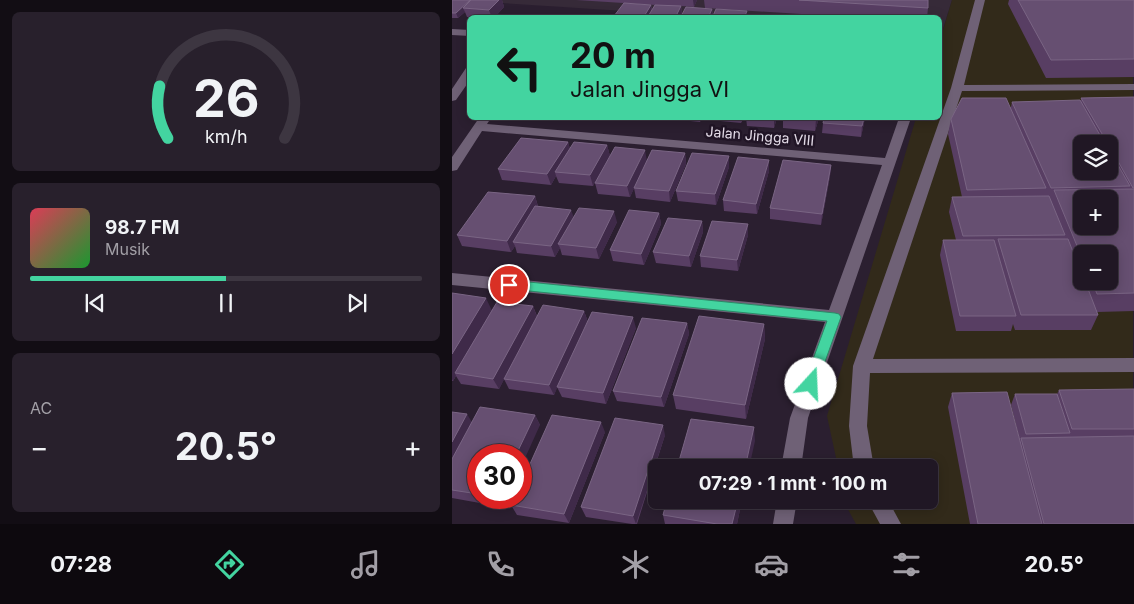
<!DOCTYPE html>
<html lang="id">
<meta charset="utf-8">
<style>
body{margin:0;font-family:Inter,sans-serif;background:#28202c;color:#f1f3f6;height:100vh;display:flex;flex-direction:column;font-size:19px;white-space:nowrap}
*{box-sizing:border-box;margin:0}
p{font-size:16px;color:#a29fa6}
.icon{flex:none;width:28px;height:28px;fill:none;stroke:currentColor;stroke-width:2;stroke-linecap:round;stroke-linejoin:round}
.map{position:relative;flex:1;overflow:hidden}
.sheet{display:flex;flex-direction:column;gap:12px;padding:12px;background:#120d14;width:452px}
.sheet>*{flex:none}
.top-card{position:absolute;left:15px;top:15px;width:475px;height:105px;border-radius:8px;box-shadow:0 2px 12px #0003,0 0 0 1px #3d3641;background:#43d4a0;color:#111;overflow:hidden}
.tools{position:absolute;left:621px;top:135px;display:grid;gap:10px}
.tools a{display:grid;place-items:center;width:45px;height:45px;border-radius:8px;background:#201724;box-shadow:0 2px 12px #0003,0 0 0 1px #3d3641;font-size:25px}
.speed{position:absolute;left:15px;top:444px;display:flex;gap:10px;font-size:25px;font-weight:700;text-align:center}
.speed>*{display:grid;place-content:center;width:65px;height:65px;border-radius:50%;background:#201724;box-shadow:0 2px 12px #0003,0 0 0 1px #3d3641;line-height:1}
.speed .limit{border:8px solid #d22;background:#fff;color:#111}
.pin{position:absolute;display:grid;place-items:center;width:42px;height:42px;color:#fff;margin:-21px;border:2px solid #fff;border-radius:50%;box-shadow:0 1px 5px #0007}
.me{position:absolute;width:55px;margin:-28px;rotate:20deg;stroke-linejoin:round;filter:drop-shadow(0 0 4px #0008)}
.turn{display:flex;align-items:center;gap:18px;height:105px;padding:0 20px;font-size:22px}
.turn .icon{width:65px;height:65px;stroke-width:2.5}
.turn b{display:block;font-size:35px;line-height:42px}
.big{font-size:38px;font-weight:700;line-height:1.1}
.sheet .tile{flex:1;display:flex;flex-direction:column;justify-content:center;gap:8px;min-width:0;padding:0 18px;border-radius:8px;background:#28202c}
.sheet .dial{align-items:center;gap:0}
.dial svg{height:130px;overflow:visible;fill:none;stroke:#3d3641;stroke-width:7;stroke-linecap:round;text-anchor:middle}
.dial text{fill:#f1f3f6;stroke:none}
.song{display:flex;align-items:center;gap:15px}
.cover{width:60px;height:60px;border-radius:8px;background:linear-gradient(135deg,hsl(350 70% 55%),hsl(130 70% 35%))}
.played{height:5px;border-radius:2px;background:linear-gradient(90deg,#43d4a0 50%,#3d3641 50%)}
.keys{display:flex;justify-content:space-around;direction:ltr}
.heat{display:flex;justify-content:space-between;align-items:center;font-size:28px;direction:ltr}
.trip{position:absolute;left:196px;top:459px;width:290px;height:50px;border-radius:8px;background:#201724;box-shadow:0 2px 12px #0003,0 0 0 1px #3d3641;font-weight:700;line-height:50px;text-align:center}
.menu{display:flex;height:80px;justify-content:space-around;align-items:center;background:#0d090e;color:#a29fa6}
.menu .icon{width:35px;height:35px}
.menu .selected{color:#43d4a0}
.menu b{font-size:22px;color:#f1f3f6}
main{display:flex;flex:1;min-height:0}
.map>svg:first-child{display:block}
.commercial{fill:#362a38}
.industrial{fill:#322a1a;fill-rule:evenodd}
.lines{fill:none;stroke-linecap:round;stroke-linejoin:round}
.minor{fill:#6f6176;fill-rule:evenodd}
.wall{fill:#583e63;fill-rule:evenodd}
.shaded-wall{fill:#3f2a49}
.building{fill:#664f71;stroke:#7a6584;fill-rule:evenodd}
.route{fill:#43d4a0;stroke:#2c8a68}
.labels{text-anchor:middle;stroke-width:5;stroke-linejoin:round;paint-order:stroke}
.street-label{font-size:14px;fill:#e3dbe7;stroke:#211526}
</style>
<main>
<section class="sheet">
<div class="tile dial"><svg viewBox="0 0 100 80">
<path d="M14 69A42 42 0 1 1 86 69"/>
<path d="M14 69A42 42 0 0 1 9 37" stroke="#43d4a0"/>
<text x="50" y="56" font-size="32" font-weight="700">26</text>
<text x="50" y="72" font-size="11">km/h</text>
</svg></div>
<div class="tile">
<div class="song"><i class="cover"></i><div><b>98.7 FM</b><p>Musik</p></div></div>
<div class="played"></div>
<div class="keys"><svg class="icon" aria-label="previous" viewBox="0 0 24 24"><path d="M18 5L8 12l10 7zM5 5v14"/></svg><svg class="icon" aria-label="pause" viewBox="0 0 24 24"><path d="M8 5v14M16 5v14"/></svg><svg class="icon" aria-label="next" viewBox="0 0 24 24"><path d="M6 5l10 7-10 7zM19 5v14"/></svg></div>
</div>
<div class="tile"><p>AC</p>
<div class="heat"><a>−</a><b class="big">20.5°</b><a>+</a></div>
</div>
</section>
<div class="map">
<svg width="682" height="524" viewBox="0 0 682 524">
<rect width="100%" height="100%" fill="#2b1f30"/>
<!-- commercial -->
<path class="commercial" d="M2,0H500L490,32H488V18L266,17Z"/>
<!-- industrial -->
<path class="industrial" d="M500,0H681V524H404L393,504L392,500H478V468L386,467L375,416L464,118H488V40ZM630,144H658V171H630ZM630,199H658V226H630ZM630,254H658V281H630Z"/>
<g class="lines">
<!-- minor -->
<path class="minor" d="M523,0H533L512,85L682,84V90L510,91L421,359L682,358V372L418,373L415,426L422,468H402L397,426L401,366L499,88Z
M0,29L18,30V36L0,35Z
M18,67V80L4,100L0,101V89L14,68Z
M27,118H35L37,121L35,124L433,158L447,118H459L356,418L349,468H329L338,418L373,322L0,285V273L377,310L430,165L30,131L5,170L0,171V157Z
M325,500H345L341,524H321Z
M415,500H436L449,524H428Z"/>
</g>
<!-- wall -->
<path class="wall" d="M0,0L18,1L19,0H50L52,7L42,18L15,17L13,12L6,18H0Z
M124,0H245L242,7L229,6L230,14L260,9L261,15L295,18H162V16L199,5L200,10L203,5Z
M252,0H476V8L475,18H412L253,8Z
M557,0H682V77L594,78L556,4Z
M682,97V311L645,312L646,315L639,330H563L561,324L559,331H504L488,255L491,240H504L497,212L500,197H510L496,134L499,119L559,107L560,102L629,101V98ZM630,144H658V171ZM630,254L658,281H630Z
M218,118H250L248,122L219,119Z
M257,118H292L289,123L258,120Z
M294,118H325L322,128L295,126Z
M331,118H367L363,131L331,128Z
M413,118L409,137L370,133L371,123Z
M116,142L118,149L155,145L158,156L141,186L107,183L104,176L99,185L50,180L46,169Z
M233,153L234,164L218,202L184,198L182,188L178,197L146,194L143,183L195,160Z
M379,165L378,176L369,225L318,219V208Z
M277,167L264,205L226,201L224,191Z
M317,171L305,214L272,211L271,200Z
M83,196L86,206L122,217L165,222L147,259L110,255L108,248L103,257L65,253L63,246L59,252L10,246L5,235Z
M207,213L209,224L192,265L161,261L158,250Z
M250,221L251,232L239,267L204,263L201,252Z
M296,235L286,271L249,267L248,256Z
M0,293L40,310L81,306L85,316L132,311L136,322L184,328L154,404L110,397L105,387L102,395L57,389L52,379L47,389L9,384L4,376L1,381H0Z
M235,323L237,334L212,407L165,401L161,391Z
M312,324L313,339L294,419L224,409L221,395Z
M682,389V524H518L496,407L500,393L568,441L559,405L563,394H605L607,390Z
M0,412L20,422L83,415L88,425L26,455V498H54L50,507L0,498Z
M153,432L117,523L65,515L59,505Z
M213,435L185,524H180L134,517L129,507Z
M215,500H290L285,524H213L211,515Z"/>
<!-- shaded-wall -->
<path class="shaded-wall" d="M18,0L19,5L11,8L13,12L6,18L4,13Z
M47,0H50L52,7L42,18H40L37,10Z
M241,0H245L242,7Z
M199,5L200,15L199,18H191Z
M229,6L230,16L229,18H223Z
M260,9L261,18H256Z
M295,11V18H292Z
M322,118H325L322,128Z
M364,118H367L363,131L364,120Z
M412,118H413L409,137L410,126Z
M116,142L119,153L103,172L104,176L99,185L95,174Z
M155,145L158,156L141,186L138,175Z
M193,150L195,161L178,197L175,186Z
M233,153L234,164L218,202L217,191Z
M277,156V167L264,205L263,194Z
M317,160V171L305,214L304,204Z
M379,165L378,176L369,225L370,214Z
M83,196L86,207L61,242L63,246L59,252L55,241Z
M119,210L123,220L106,244L108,248L103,257L99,246Z
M162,211L165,222L147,259L144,248Z
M207,213L209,224L192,265L189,254Z
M250,221L251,232L239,267L237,256Z
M296,224V235L286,271L285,260Z
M34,298L41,313L3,373L4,376L1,381L0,379V354Z
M81,306L85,317L47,389L41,379Z
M132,311L136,322L102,395L97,385Z
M181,317L184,328L154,404L151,393Z
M235,323L237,334L212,407L209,397Z
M312,324L313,339L294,419L293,405Z
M15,414L21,424L0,464V442Z
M83,415L88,425L69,467V455H64Z
M149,422L153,432L117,523L112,514Z
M211,425L213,435L184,524L181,516Z
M302,427L303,441L297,468H293Z
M44,498H54L50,507Z
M286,500H290L285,524H280Z"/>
<!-- building -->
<path class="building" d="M0,0H18L4,13H0Z
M19,0H47L37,10L11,8Z
M347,0H476V8Z
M566,0H682V59L599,60Z
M172,3L199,5L191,18L162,16Z
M203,5L229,6L223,18H195Z
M234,7L260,9L256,18H228Z
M264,9L295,11L292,18H260Z
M682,97V188H681L658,147V144H656L629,98Z
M510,98H554L594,188L515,190L499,119Z
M628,100L653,144H630V171H658V151L678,186L599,188L560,102Z
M332,118H364V120Z
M372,118H412L410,126L371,123Z
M69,138L116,142L95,174L46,169Z
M122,142L155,145L138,175L103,172Z
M163,147L193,150L175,186L143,183Z
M200,150L233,153L217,191L182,188Z
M240,153L277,156L263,194L224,191Z
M286,157L317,160L304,204L271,200Z
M331,160L379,165L370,214L318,208Z
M682,189V293L645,294L640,281H658V254H630V258L602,190ZM630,199H658V226H630Z
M36,192L83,196L55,241L5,235Z
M597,196L613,235L511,236L500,197Z
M83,206L119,210L99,246L61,242Z
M127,208L162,211L144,248L106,244Z
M177,210L207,213L189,254L158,250Z
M216,218L250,221L237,256L201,252Z
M260,221L296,224L285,260L248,256Z
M546,239H616L630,275V281H633L646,315H569Z
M491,240H542L564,316H508Z
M0,293L34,298L0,354Z
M45,302L81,306L41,379L3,373Z
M91,305L132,311L97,385L52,379Z
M140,312L181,317L151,393L105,387Z
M247,316L312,324L293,405L221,395Z
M190,318L235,323L209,397L161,391Z
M682,389V429H620L607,390Z
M555,392L590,524H526L500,393Z
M563,394H605L618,433L574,434Z
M28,407L83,415L64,455H26V494L0,490V459Z
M0,412L15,414L0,442Z
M100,415L149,422L112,514L59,505L62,498H69V484Z
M163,418L211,425L181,516L129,507Z
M239,419L302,427L293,468H225Z
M682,436V524H592L569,438Z
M215,500H286L280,524H265L211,515Z"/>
<!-- route -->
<path class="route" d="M57,280L383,313L387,314L389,317L365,384L363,388L359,390L354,388L352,384L375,321L57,289L52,285Z"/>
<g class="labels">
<!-- street labels -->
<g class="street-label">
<text transform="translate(308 136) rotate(5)" y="5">Jalan Jingga VIII</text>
</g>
</g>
</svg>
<div class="tools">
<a><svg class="icon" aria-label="layers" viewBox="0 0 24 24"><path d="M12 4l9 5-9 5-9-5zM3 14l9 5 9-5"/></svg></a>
<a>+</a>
<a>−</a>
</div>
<div class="speed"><div class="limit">30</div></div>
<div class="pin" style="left:57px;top:285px;background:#d93025"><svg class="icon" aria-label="arrive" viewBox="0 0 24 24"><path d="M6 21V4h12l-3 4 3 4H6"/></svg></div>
<svg class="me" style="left:359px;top:384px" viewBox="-20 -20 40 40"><circle r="19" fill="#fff"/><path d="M0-13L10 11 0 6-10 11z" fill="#43d4a0"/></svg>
<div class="trip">07:29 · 1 mnt · 100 m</div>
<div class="top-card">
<div class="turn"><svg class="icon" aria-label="left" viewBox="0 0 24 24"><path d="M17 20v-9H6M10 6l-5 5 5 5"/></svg><div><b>20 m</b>Jalan Jingga VI</div></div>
</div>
</div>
</main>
<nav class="menu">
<b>07:28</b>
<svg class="icon selected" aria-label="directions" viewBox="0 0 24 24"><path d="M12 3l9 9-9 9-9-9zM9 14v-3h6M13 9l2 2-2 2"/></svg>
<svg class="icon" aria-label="music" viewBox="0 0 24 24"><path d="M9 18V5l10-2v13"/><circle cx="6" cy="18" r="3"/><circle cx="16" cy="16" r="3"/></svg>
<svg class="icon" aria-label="phone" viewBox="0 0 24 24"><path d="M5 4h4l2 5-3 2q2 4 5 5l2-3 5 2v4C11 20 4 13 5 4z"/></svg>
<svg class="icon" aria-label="climate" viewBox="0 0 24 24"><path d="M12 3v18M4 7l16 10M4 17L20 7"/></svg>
<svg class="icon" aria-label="car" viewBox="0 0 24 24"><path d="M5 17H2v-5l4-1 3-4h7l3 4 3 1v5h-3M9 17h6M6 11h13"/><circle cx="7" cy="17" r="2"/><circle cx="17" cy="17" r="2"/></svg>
<svg class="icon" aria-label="filters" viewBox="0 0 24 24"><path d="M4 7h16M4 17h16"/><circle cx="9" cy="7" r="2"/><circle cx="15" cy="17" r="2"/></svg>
<b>20.5°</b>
</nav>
